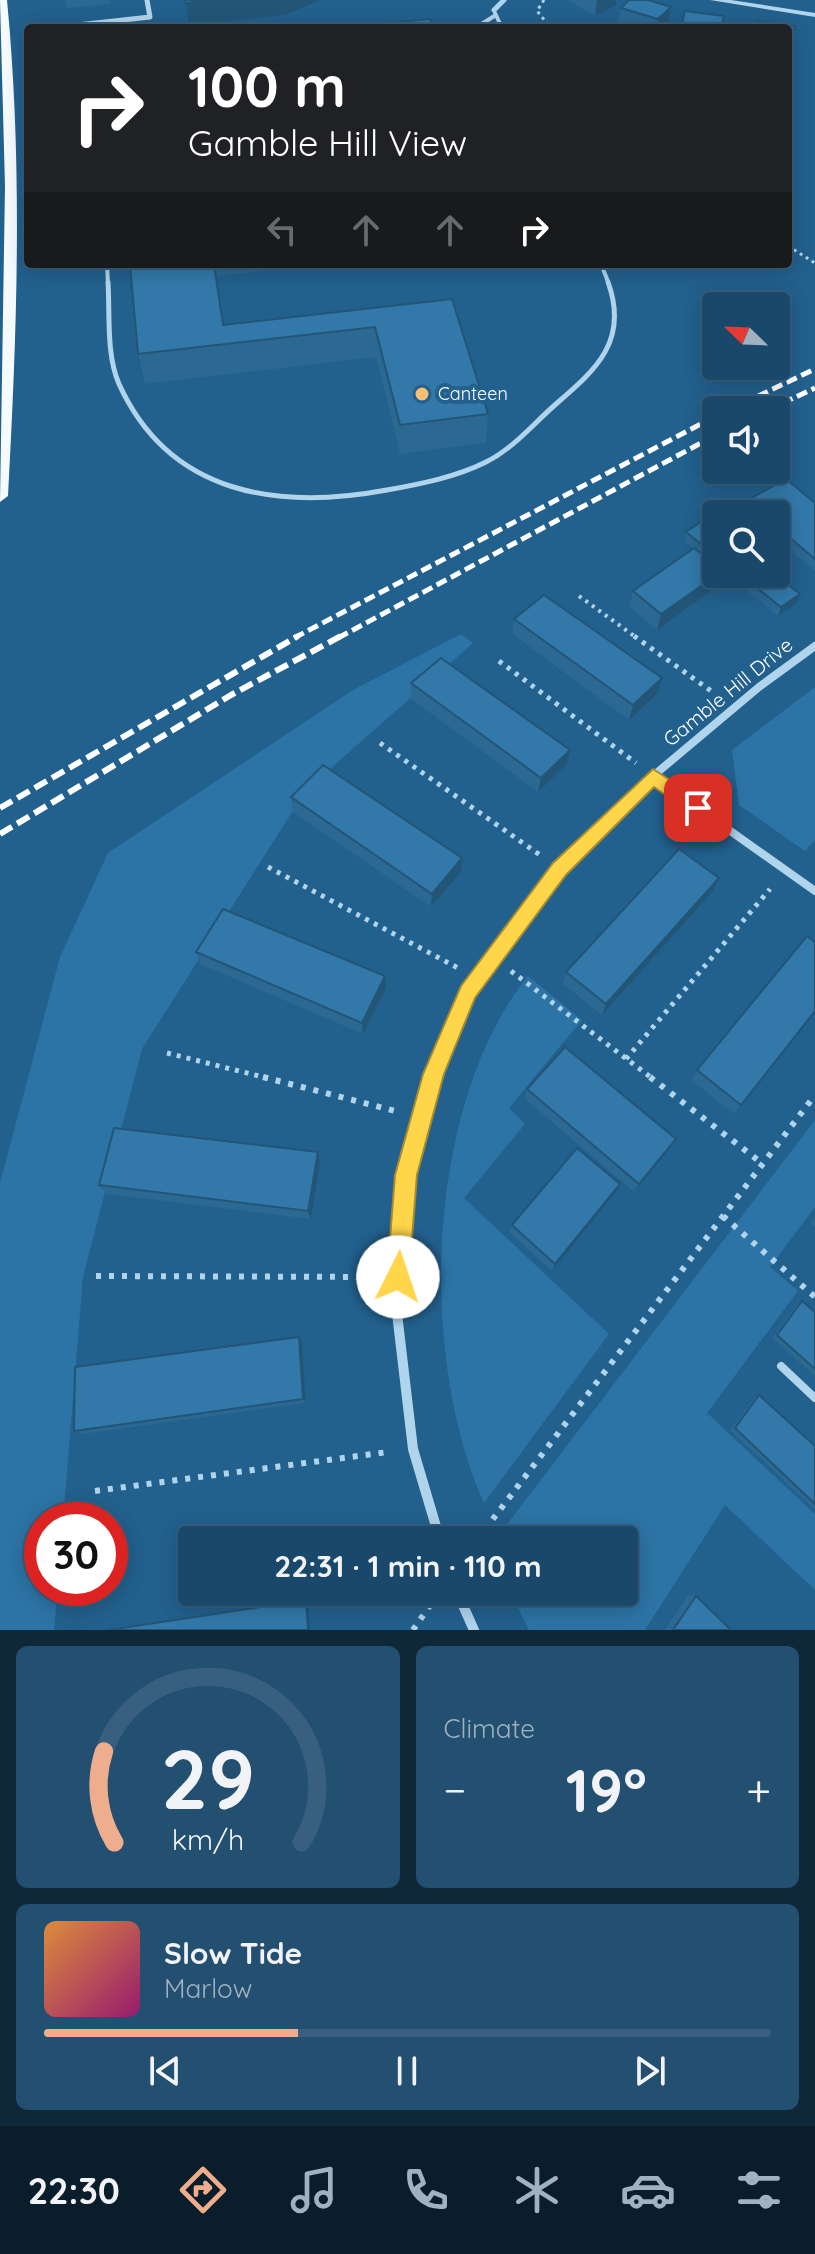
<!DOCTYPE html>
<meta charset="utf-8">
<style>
body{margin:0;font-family:Quicksand,sans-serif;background:#234f70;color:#f1f3f6;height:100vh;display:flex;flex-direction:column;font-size:30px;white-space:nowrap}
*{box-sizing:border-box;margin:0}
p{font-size:26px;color:#9fb2c1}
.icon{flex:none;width:44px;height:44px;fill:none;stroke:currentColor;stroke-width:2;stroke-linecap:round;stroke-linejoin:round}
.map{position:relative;height:1630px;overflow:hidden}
.drawer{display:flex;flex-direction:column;gap:16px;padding:16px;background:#0e283a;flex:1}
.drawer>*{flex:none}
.banner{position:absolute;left:24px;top:24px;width:768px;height:244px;border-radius:8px;box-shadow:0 4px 20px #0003,0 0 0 2px #38607e;background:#202124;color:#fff;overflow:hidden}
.needle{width:52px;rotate:293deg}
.buttons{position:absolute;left:702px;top:292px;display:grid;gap:16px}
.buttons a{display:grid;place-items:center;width:88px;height:88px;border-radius:8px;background:#1a486a;box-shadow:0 4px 20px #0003,0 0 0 2px #38607e;font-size:40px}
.speed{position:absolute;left:24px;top:1502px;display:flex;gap:16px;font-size:40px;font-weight:700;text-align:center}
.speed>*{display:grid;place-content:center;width:104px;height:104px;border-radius:50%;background:#1a486a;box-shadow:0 4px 20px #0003,0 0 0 2px #38607e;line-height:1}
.speed .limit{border:12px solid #d22;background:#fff;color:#111}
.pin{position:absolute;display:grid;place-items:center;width:68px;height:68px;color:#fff;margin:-34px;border-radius:16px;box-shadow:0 4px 12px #0006}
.me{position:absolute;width:88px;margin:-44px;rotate:4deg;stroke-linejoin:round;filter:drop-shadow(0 0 6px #0008)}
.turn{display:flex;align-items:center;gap:28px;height:168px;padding:0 32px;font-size:36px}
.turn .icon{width:104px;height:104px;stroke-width:2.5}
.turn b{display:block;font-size:56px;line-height:68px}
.lanes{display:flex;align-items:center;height:76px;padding:0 32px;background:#0003;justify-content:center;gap:40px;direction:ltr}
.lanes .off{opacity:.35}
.big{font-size:60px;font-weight:700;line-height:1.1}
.drawer .tile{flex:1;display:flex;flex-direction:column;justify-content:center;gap:12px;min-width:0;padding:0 28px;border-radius:12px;background:#234f70}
.drawer .dial{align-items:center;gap:0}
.dial svg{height:208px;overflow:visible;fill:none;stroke:#38607e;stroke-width:7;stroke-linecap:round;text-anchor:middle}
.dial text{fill:#f1f3f6;stroke:none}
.song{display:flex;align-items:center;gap:24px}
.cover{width:96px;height:96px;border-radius:12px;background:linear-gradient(135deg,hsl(30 70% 55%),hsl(320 70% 35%))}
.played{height:8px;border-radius:4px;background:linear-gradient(90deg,#eead8d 35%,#38607e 35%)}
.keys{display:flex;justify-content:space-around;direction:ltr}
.heat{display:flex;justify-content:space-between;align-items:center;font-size:44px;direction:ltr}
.drawer .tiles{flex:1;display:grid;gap:16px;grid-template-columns:1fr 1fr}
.tile:last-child{grid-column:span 2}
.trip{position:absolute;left:178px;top:1526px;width:460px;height:80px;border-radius:8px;background:#1a486a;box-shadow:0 4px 20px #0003,0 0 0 2px #38607e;font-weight:700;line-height:80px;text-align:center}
.menu{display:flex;height:128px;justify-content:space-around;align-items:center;background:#0a1d2a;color:#9fb2c1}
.menu .icon{width:56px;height:56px}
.menu .on{color:#eead8d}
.menu b{font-size:36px;color:#f1f3f6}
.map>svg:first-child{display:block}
.green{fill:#2c74a5}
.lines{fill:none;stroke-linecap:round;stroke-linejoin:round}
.path-far3{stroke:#b0d4eb;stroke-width:3;stroke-dasharray:3 4;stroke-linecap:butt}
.path-far2{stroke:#b0d4eb;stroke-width:4;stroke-dasharray:3 5;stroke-linecap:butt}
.path-far1{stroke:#b0d4eb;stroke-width:5;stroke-dasharray:4 6;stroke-linecap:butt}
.path{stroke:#b0d4eb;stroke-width:6;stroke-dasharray:5 8;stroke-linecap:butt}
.service-far2{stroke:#b0d4eb;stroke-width:4}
.service-far1{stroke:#b0d4eb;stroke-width:5}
.service{stroke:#b0d4eb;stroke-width:8}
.minor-far2{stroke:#b0d4eb;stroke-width:5}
.minor-far1{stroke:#b0d4eb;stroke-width:8}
.minor{stroke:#b0d4eb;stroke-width:10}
.tertiary{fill:#b0d4eb;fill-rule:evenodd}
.primary{fill:#f5fafe;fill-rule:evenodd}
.rail-far1{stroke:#fff;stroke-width:5;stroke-dasharray:11 5;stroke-linecap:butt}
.rail{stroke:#fff;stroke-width:6;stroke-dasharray:14 6;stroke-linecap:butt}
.wall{fill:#2b6892}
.shaded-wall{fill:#235577}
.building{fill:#3279aa;stroke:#235577;stroke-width:2}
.route{fill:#ffd54a;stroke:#a68a30;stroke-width:2}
.poi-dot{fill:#f8be72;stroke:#22608d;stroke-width:3}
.labels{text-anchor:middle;stroke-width:8;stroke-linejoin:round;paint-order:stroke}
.far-poi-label{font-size:18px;fill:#fff;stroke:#22608d;text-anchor:start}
.street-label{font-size:20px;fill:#fff;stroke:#22608d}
</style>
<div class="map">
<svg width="815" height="1630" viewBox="0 0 815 1630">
<rect width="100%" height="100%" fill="#22608d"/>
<!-- green -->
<path class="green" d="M461,634L473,643L306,790L142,1049L83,1277L63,1520H42V1588H58L54,1630H0V1183L60,957L108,853L353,690Z
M815,687V840L805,851L739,805L732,750Z
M528,976L582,1020L509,1108L525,1124L464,1198L609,1334L484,1503C418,1357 425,1104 528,976Z
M815,1120V1207L770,1267L798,1291L707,1413L815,1514V1590L725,1505L645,1630H529L510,1592H624V1540H495Z"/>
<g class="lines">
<!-- path-far3 -->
<path class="path-far3" d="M544,0L537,11L551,28
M788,246L815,263"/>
<!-- path-far2 -->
<path class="path-far2" d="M579,596L637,638"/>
<!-- path-far1 -->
<path class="path-far1" d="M634,636L714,693
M499,661L636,763
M380,743L540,855
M268,867L458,968
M511,971L653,1079
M167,1053L271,1079
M626,1059L770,889"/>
<!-- path -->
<path class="path" d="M263,1077L399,1112
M650,1077L763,1164
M723,1216L815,1297
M96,1276L375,1277
M95,1491L388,1452
M477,1540L815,1095
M413,1630L433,1601"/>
<!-- service-far2 -->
<path class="service-far2" d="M495,13L502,28
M475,28L496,15
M107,264L108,284
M601,264L609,284"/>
<!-- service-far1 -->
<path class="service-far1" d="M108,282C110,313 106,355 119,384C170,496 279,510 387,490C421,484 456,477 486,462C514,448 533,424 556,404C597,369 629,340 608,282"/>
<!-- service -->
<path class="service" d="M781,1366L815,1398"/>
<!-- minor-far2 -->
<path class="minor-far2" d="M494,10L504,0
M59,27L150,17L147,0"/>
<!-- minor-far1 -->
<path class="minor-far1" d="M653,776L815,891
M432,1079L468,993L560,869L653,776L759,687L815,646"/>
<!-- minor -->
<path class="minor" d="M432,1077L406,1175L396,1305L413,1449L440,1540
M457,1592L474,1630"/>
<!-- tertiary -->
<path class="tertiary" d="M710,0H731L815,13V17Z"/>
<!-- primary -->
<path class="primary" d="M0,0H7C23,166 17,330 8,496L0,502L5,186Z"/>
<!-- rail-far1 -->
<path class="rail-far1" d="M729,410L815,369
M768,410L815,388
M294,638L716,416
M338,638L716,435"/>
<!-- rail -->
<path class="rail" d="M0,808L298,636
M0,834L231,695L341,636"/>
</g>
<!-- wall -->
<path class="wall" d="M65,0H109L110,4L67,8Z
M567,0H616V5L595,16Z
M629,0L668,24L664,28H629L618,25L621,8Z
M788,28L792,42L788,58Z
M130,264H324L216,276L223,325L452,299L488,414L486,443L400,454L376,357L145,384L138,354Z
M746,501L815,503V571L776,538V514H748L743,510Z
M716,529V574H722L718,586L657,630L629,607L633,591L694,549L684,541L686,532Z
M726,574H774L797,603L778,616Z
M514,619L657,694L629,720L512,634Z
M411,683L567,764L538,792L411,699Z
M291,797L461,872L431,907L293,812Z
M719,878L713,891L602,1015L563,984L566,972Z
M815,942V1012L734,1114L691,1080L697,1070Z
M196,952L385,976L386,988L363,1034L200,964Z
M527,1089L670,1148L634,1192L525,1099Z
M318,1152L320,1161L311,1219L106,1194L99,1185Z
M620,1184L615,1193L552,1271L509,1232L512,1225Z
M815,1216V1227L810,1223Z
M802,1301L815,1312V1376L772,1338L797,1304Z
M302,1342L306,1403L82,1434L74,1431Z
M759,1395L815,1446V1510L730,1430L755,1397Z
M688,1595L696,1596L731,1630H665Z"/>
<!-- shaded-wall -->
<path class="shaded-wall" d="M210,0H321L287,14L189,27L186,3Z
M597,0H616V5L595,16Z
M671,7L668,24L664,28H657L658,19Z
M718,574H722L718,586L657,630L661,614Z
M800,594L797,603L778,616L781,607Z
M662,678L657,694L629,720L633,705Z
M570,750L567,764L538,792L541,778Z
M462,858L461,872L431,907L432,894Z
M719,878L713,891L602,1015L606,1004Z
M385,976L386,988L363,1034L362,1023Z
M676,1139L670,1148L634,1192L639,1184Z
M318,1152L320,1161L311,1219L308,1211Z
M620,1184L615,1193L552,1271L555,1264Z
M299,1337L302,1342L306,1403L303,1399Z
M306,1600H308L310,1630H308Z"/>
<!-- building -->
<path class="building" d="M185,0H210L186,3Z
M629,0H648L671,7L658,19L621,8Z
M685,11L724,16L721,28H692L681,27Z
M430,19L433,28H334Z
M756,21L795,26L792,42H788V28H754Z
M130,264H214L223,325L452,299L488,414L400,425L375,327L138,354Z
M786,479L815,503V559L776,526V514H761L746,501Z
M704,520L716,529V556L686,532Z
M694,548L716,565V574H718L661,614L633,591Z
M739,574H774L800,594L781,607Z
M544,595L662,678L633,705L514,619Z
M441,658L570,750L541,778L411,683Z
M323,765L462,858L432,894L291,797Z
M679,849L719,878L606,1004L566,972Z
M223,909L385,976L362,1023L196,952Z
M807,936L815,942V1011L741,1105L697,1070Z
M565,1047L676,1139L639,1184L527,1089Z
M114,1128L318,1152L308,1211L99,1185Z
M577,1148L620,1184L555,1264L512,1225Z
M802,1301L815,1312V1369L777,1335Z
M299,1337L303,1399L74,1431L75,1367Z
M759,1395L815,1446V1504L735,1428Z
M696,1596L731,1630H673Z
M306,1600L308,1630H109Z"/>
<!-- route -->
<path class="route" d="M653,769L704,802V813H691L654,787L566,875L475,998L444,1074L417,1175L409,1277L406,1285L398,1289L390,1285L387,1277L395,1175L423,1074L461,986L553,863Z"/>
<!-- markers -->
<circle class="poi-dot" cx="422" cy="394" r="8"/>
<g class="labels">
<!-- far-poi labels -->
<g class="far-poi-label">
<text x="438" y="400">Canteen</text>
</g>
<!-- street labels -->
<g class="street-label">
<text transform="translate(728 692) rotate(-39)" y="7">Gamble Hill Drive</text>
</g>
</g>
</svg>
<div class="buttons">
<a><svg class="needle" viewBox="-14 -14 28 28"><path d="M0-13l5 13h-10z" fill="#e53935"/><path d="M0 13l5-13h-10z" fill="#9fb2c1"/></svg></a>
<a><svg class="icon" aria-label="sound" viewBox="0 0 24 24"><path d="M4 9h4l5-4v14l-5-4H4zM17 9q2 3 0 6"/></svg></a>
<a><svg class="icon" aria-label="search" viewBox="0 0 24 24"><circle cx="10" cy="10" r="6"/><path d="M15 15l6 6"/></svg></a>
</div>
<div class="speed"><div class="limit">30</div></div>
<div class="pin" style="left:698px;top:808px;background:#d93025"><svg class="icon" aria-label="arrive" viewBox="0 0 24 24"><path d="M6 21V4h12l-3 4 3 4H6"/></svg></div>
<svg class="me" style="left:398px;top:1277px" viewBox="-20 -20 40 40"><circle r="19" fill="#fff"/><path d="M0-13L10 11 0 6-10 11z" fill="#ffd54a"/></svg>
<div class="trip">22:31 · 1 min · 110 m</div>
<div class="banner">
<div class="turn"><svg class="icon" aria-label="right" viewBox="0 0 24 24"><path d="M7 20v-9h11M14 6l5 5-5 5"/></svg><div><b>100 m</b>Gamble Hill View</div></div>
<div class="lanes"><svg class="icon off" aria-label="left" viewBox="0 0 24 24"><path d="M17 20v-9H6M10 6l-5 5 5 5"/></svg><svg class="icon off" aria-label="ahead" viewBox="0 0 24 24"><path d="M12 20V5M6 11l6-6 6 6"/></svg><svg class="icon off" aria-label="ahead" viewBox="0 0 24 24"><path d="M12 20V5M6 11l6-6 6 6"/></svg><svg class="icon" aria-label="right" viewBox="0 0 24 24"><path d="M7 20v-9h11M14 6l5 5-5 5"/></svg></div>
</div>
</div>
<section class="drawer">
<div class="tiles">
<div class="tile dial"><svg viewBox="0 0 100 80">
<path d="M14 69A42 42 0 1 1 86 69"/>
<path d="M14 69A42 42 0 0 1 10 34" stroke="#eead8d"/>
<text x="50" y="56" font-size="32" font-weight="700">29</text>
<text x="50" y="72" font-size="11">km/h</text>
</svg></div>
<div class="tile"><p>Climate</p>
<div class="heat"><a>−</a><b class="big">19°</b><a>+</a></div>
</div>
<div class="tile">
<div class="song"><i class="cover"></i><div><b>Slow Tide</b><p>Marlow</p></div></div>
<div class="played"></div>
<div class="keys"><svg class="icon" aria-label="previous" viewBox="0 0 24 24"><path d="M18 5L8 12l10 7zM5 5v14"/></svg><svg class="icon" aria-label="pause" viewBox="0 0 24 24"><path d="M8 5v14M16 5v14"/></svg><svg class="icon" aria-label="next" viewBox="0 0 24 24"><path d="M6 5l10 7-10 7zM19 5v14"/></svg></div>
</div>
</div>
</section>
<nav class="menu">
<b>22:30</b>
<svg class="icon on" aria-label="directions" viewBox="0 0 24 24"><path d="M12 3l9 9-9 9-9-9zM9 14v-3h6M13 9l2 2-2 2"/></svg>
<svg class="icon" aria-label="music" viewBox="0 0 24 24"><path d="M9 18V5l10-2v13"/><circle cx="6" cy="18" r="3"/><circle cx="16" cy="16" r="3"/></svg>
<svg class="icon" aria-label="phone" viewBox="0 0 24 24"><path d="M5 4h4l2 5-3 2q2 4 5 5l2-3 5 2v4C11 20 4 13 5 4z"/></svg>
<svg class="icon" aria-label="climate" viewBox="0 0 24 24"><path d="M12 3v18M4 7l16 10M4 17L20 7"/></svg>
<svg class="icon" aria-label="car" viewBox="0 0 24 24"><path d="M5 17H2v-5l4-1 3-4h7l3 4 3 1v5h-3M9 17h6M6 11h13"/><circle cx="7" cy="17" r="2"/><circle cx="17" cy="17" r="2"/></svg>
<svg class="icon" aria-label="filters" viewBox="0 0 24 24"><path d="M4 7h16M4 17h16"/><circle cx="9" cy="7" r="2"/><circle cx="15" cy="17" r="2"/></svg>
</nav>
